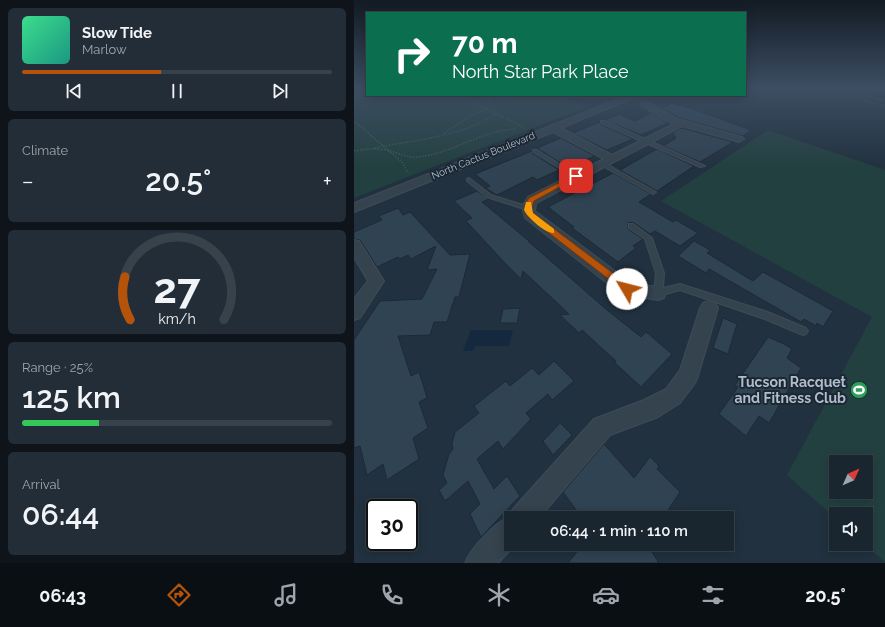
<!DOCTYPE html>
<meta charset="utf-8">
<style>
body{margin:0;font-family:Raleway,sans-serif;background:#222d37;color:#f1f3f6;height:100vh;display:flex;flex-direction:column;font-size:15px;white-space:nowrap}
*{box-sizing:border-box;margin:0}
p{font-size:13px;color:#9fa5aa}
.icon{flex:none;width:22px;height:22px;fill:none;stroke:currentColor;stroke-width:2;stroke-linecap:round;stroke-linejoin:round}
.map{position:relative;flex:1;overflow:hidden}
.details{display:flex;flex-direction:column;gap:8px;padding:8px;background:#0e141a;width:354px}
.details>*{flex:none}
.guide{position:absolute;left:12px;top:12px;width:380px;height:84px;border-radius:0px;box-shadow:0 2px 10px #0003,0 0 0 1px #37424b;background:#0b6e4f;color:#fff;overflow:hidden}
.needle{width:26px;rotate:45deg}
.fabs{position:absolute;left:475px;top:455px;display:grid;gap:8px}
.fabs a{display:grid;place-items:center;width:44px;height:44px;border-radius:0px;background:#19252f;box-shadow:0 2px 10px #0003,0 0 0 1px #37424b;font-size:20px}
.speed{position:absolute;left:12px;top:499px;display:flex;gap:8px;font-size:20px;font-weight:700;text-align:center}
.speed>*{display:grid;place-content:center;width:52px;height:52px;border-radius:50%;background:#19252f;box-shadow:0 2px 10px #0003,0 0 0 1px #37424b;line-height:1}
.speed .limit{border:2px solid #111;border-radius:6px;background:#fff;color:#111}
.pin{position:absolute;display:grid;place-items:center;width:34px;height:34px;color:#fff;margin:-17px;border-radius:8px;box-shadow:0 2px 6px #0006}
.me{position:absolute;width:44px;margin:-22px;rotate:307deg;stroke-linejoin:round;filter:drop-shadow(0 0 3px #0008)}
.turn{display:flex;align-items:center;gap:14px;height:84px;padding:0 20px;font-size:18px}
.turn .icon{width:52px;height:52px;stroke-width:2.5}
.turn b{display:block;font-size:28px;line-height:34px}
.big{font-size:30px;font-weight:600;line-height:1.1}
.details .tile{flex:1;display:flex;flex-direction:column;justify-content:center;gap:6px;min-width:0;padding:0 14px;border-radius:6px;background:#222d37}
.details .dial{align-items:center;gap:0}
.dial svg{height:104px;overflow:visible;fill:none;stroke:#37424b;stroke-width:7;stroke-linecap:round;text-anchor:middle}
.dial text{fill:#f1f3f6;stroke:none}
.song{display:flex;align-items:center;gap:12px}
.cover{width:48px;height:48px;border-radius:6px;background:linear-gradient(135deg,hsl(150 70% 55%),hsl(170 70% 35%))}
.played{height:4px;border-radius:2px;background:linear-gradient(90deg,#b45309 45%,#37424b 45%)}
.keys{display:flex;justify-content:space-around;direction:ltr}
.heat{display:flex;justify-content:space-between;align-items:center;font-size:22px;direction:ltr}
.charge{height:6px;border-radius:3px;background:linear-gradient(90deg,#34c759 25%,#37424b 0)}
.trip{position:absolute;left:150px;top:511px;width:230px;height:40px;border-radius:0px;background:#19252f;box-shadow:0 2px 10px #0003,0 0 0 1px #37424b;font-weight:600;line-height:40px;text-align:center}
.menu{display:flex;height:64px;justify-content:space-around;align-items:center;background:#0a0f13;color:#9fa5aa}
.menu .icon{width:28px;height:28px}
.menu .current{color:#b45309}
.menu b{font-size:18px;color:#f1f3f6}
main{display:flex;flex:1;min-height:0}
.map>svg:first-child{display:block}
.green{fill:#234040;fill-rule:evenodd}
.water{fill:#14293e}
.building{fill:#304353;stroke:#1d2a36}
.lines{fill:none;stroke-linecap:round;stroke-linejoin:round}
.service-casing{stroke:#3f4c58;stroke-width:2}
.minor-casing{stroke:#3f4c58;stroke-width:2}
.path{stroke:#3c5857;stroke-width:1.5;stroke-dasharray:1.5 1.5;stroke-linecap:butt}
.service{fill:#35434f;fill-rule:evenodd}
.minor{fill:#35434f;fill-rule:evenodd}
.route{fill:#b45309;stroke:#753606}
.slow{fill:#f59e0b}
.labels{text-anchor:middle;stroke-width:4;stroke-linejoin:round;paint-order:stroke}
.far-street-label{font-size:10px;fill:#b1bdca;stroke:#1b2834}
.near-poi-label{font-size:14px;font-weight:bold;fill:#b1bdca;stroke:#1b2834;text-anchor:end}
</style>
<main>
<section class="details">
<div class="tile">
<div class="song"><i class="cover"></i><div><b>Slow Tide</b><p>Marlow</p></div></div>
<div class="played"></div>
<div class="keys"><svg class="icon" aria-label="previous" viewBox="0 0 24 24"><path d="M18 5L8 12l10 7zM5 5v14"/></svg><svg class="icon" aria-label="pause" viewBox="0 0 24 24"><path d="M8 5v14M16 5v14"/></svg><svg class="icon" aria-label="next" viewBox="0 0 24 24"><path d="M6 5l10 7-10 7zM19 5v14"/></svg></div>
</div>
<div class="tile"><p>Climate</p>
<div class="heat"><a>−</a><b class="big">20.5°</b><a>+</a></div>
</div>
<div class="tile dial"><svg viewBox="0 0 100 80">
<path d="M14 69A42 42 0 1 1 86 69"/>
<path d="M14 69A42 42 0 0 1 10 36" stroke="#b45309"/>
<text x="50" y="56" font-size="32" font-weight="700">27</text>
<text x="50" y="72" font-size="11">km/h</text>
</svg></div>
<div class="tile"><p>Range · 25%</p><b class="big">125 km</b><div class="charge"></div></div>
<div class="tile"><p>Arrival</p><b class="big">06:44</b></div>
</section>
<div class="map">
<svg width="531" height="563" viewBox="0 0 531 563">
<rect width="100%" height="100%" fill="#21313f"/>
<!-- green -->
<path class="green" d="M0,88H13V95H204L233,107L0,198Z
M414,130L531,170V562L510,544H512V514H482V519L433,475L518,317L307,201ZM482,462H512V492H482Z"/>
<!-- water -->
<path class="water" d="M498,88H531V99Z
M117,330H159L155,346H121L119,351H109Z"/>
<!-- building -->
<path class="building" d="M318,103L339,109L397,130L389,136L325,118L307,108Z
M297,113L314,123L287,135L251,120L265,114L281,121Z
M246,122V124L279,139L253,150L219,133Z
M328,128L379,142L346,162L309,146L322,138L319,132Z
M207,138L241,156L213,167L183,148Z
M303,149L340,166L303,191L266,170Z
M178,151V153L205,170L183,180L179,177L143,195L131,188L136,186L121,174Z
M259,173L297,194L285,202L319,222L322,220L344,233L326,246L301,231L296,234L280,223L275,222L274,224V229L289,239L279,246L282,248L264,262L218,228L220,227L194,207Z
M123,191L135,199L128,202L175,241H174L253,310L287,337L292,332L318,354L287,387L260,362L262,361L228,330L225,333L206,315L215,314L169,271L167,279L148,260L112,221L118,218L100,201Z
M44,208L49,215L56,212L96,255L116,254L105,297H101L93,322H80L76,335L44,336L57,376L65,372L69,384L73,398L65,402L74,428L59,438L65,459L33,480L29,464L13,475L6,446L0,448V340L26,301L68,299L83,269L73,270L82,246L57,259L54,255L46,259L44,257L23,267L6,240L0,239V232L28,220L25,216Z
M340,241L356,250L353,253L399,281L409,272L479,311L469,327L463,323L462,326L450,319L447,322L355,269L352,273L324,256Z
M166,308L163,323H146L149,309Z
M369,318L383,324L374,354L359,348Z
M414,337L430,344L438,349L433,358L447,368L415,423L405,416L392,436L365,414L384,387L381,385Z
M200,361L220,381L198,400L194,394L172,413L177,419L149,449L144,441L123,459L140,489L153,476L166,496L127,537L116,514L126,504L114,481L91,501L85,490L93,483L89,475L95,454L99,449L98,443L101,432L125,413L120,406L152,381L156,386L178,368L185,375Z
M206,423L218,435L199,455L189,441Z
M250,444L280,478L296,457L305,466L303,469L326,492L309,518H228L209,492Z
M229,544H303L298,552L305,563H214Z"/>
<g class="lines">
<defs>
<path id="service" d="M247,121H251L351,166L346,167L247,123Z
M179,150H183L225,176L220,177L179,152Z
M245,162H249L302,192L299,194L297,193L245,164Z
M115,178L137,195L169,205L170,206L167,208L133,197L113,181V179Z
M275,224H279L298,238L310,273L309,288L326,284L411,311L452,328L454,331L452,334L449,335L408,318L326,290L304,296L301,295L300,293L302,273L291,239L275,228Z"/>
<path id="minor" d="M275,95H286L207,128L258,155L320,124L309,119L288,106L287,104L291,102C303,105 312,114 324,119L388,137L390,139L385,142L328,126L182,203L181,211L277,283L310,288L312,293L310,298L304,300L267,294L171,218L168,207L174,197L250,159L199,132L0,212V203Z
M0,240L5,241L30,281L6,318L0,320V299L14,281L0,257Z
M355,301L361,303L364,308L344,376L341,383L326,403L304,417L256,435L185,518H157V544H162L144,563H111C117,548 140,524 155,517L159,509L240,419L290,400L312,389L326,370L346,308L349,303Z"/>
</defs>
<!-- service casing -->
<use href="#service" class="service-casing"/>
<!-- minor casing -->
<use href="#minor" class="minor-casing"/>
<!-- path -->
<path class="path" d="M467,88L531,106
M488,88L531,101
M106,95L169,127
M0,121L48,162L54,173
M90,133L115,117L132,109L138,95
M20,148C61,140 106,137 142,114
M15,149C22,149 29,149 36,151C45,153 54,158 63,157C99,154 126,130 163,129
M0,151L15,149"/>
<!-- service -->
<use href="#service" class="service"/>
<!-- minor -->
<use href="#minor" class="minor"/>
</g>
<!-- sky -->
<linearGradient id="sky" x2="0" y2="1"><stop stop-color="#121b23"/><stop offset="0.53" stop-color="#3d4e63"/><stop offset="1" stop-color="#3d4e63" stop-opacity="0"/></linearGradient>
<rect width="531" height="167" fill="url(#sky)"/>
<!-- route -->
<path class="route" d="M220,175L226,176L180,201L177,210L179,213L276,286L278,289L276,291H270L173,216C169,209 170,205 175,198Z"/>
<!-- slow -->
<path class="slow" d="M172,202H177L179,213L200,229V233C192,234 174,218 170,210Z"/>
<!-- icons -->
<defs>
<symbol id="stadium-disc" viewBox="-11 -11 22 22"><circle r="9.5" fill="#2e9e5b" stroke="#1b2834"/><path d="M0-5a6.5 5 0 1 0 0 10a6.5 5 0 1 0 0-10ZM-3.5-1.8h7v3.6h-7Z" fill="#fff"/></symbol>
</defs>
<g fill-rule="evenodd">
<use href="#stadium-disc" x="495" y="380" width="20" height="20"/>
</g>
<g class="labels">
<!-- far-street labels -->
<g class="far-street-label">
<text transform="translate(129 155) rotate(-22)" y="4">North Cactus Boulevard</text>
</g>
<!-- near-poi labels -->
<g class="near-poi-label">
<text x="492" y="387">Tucson Racquet<tspan x="492" dy="16">and Fitness Club</tspan></text>
</g>
</g>
</svg>
<div class="fabs">
<a><svg class="needle" viewBox="-14 -14 28 28"><path d="M0-13l5 13h-10z" fill="#e53935"/><path d="M0 13l5-13h-10z" fill="#9fa5aa"/></svg></a>
<a><svg class="icon" aria-label="sound" viewBox="0 0 24 24"><path d="M4 9h4l5-4v14l-5-4H4zM17 9q2 3 0 6"/></svg></a>
</div>
<div class="speed"><div class="limit">30</div></div>
<div class="pin" style="left:222px;top:176px;background:#d93025"><svg class="icon" aria-label="arrive" viewBox="0 0 24 24"><path d="M6 21V4h12l-3 4 3 4H6"/></svg></div>
<svg class="me" style="left:273px;top:289px" viewBox="-20 -20 40 40"><circle r="19" fill="#fff"/><path d="M0-13L10 11 0 6-10 11z" fill="#b45309"/></svg>
<div class="trip">06:44 · 1 min · 110 m</div>
<div class="guide">
<div class="turn"><svg class="icon" aria-label="right" viewBox="0 0 24 24"><path d="M7 20v-9h11M14 6l5 5-5 5"/></svg><div><b>70 m</b>North Star Park Place</div></div>
</div>
</div>
</main>
<nav class="menu">
<b>06:43</b>
<svg class="icon current" aria-label="directions" viewBox="0 0 24 24"><path d="M12 3l9 9-9 9-9-9zM9 14v-3h6M13 9l2 2-2 2"/></svg>
<svg class="icon" aria-label="music" viewBox="0 0 24 24"><path d="M9 18V5l10-2v13"/><circle cx="6" cy="18" r="3"/><circle cx="16" cy="16" r="3"/></svg>
<svg class="icon" aria-label="phone" viewBox="0 0 24 24"><path d="M5 4h4l2 5-3 2q2 4 5 5l2-3 5 2v4C11 20 4 13 5 4z"/></svg>
<svg class="icon" aria-label="climate" viewBox="0 0 24 24"><path d="M12 3v18M4 7l16 10M4 17L20 7"/></svg>
<svg class="icon" aria-label="car" viewBox="0 0 24 24"><path d="M5 17H2v-5l4-1 3-4h7l3 4 3 1v5h-3M9 17h6M6 11h13"/><circle cx="7" cy="17" r="2"/><circle cx="17" cy="17" r="2"/></svg>
<svg class="icon" aria-label="filters" viewBox="0 0 24 24"><path d="M4 7h16M4 17h16"/><circle cx="9" cy="7" r="2"/><circle cx="15" cy="17" r="2"/></svg>
<b>20.5°</b>
</nav>
